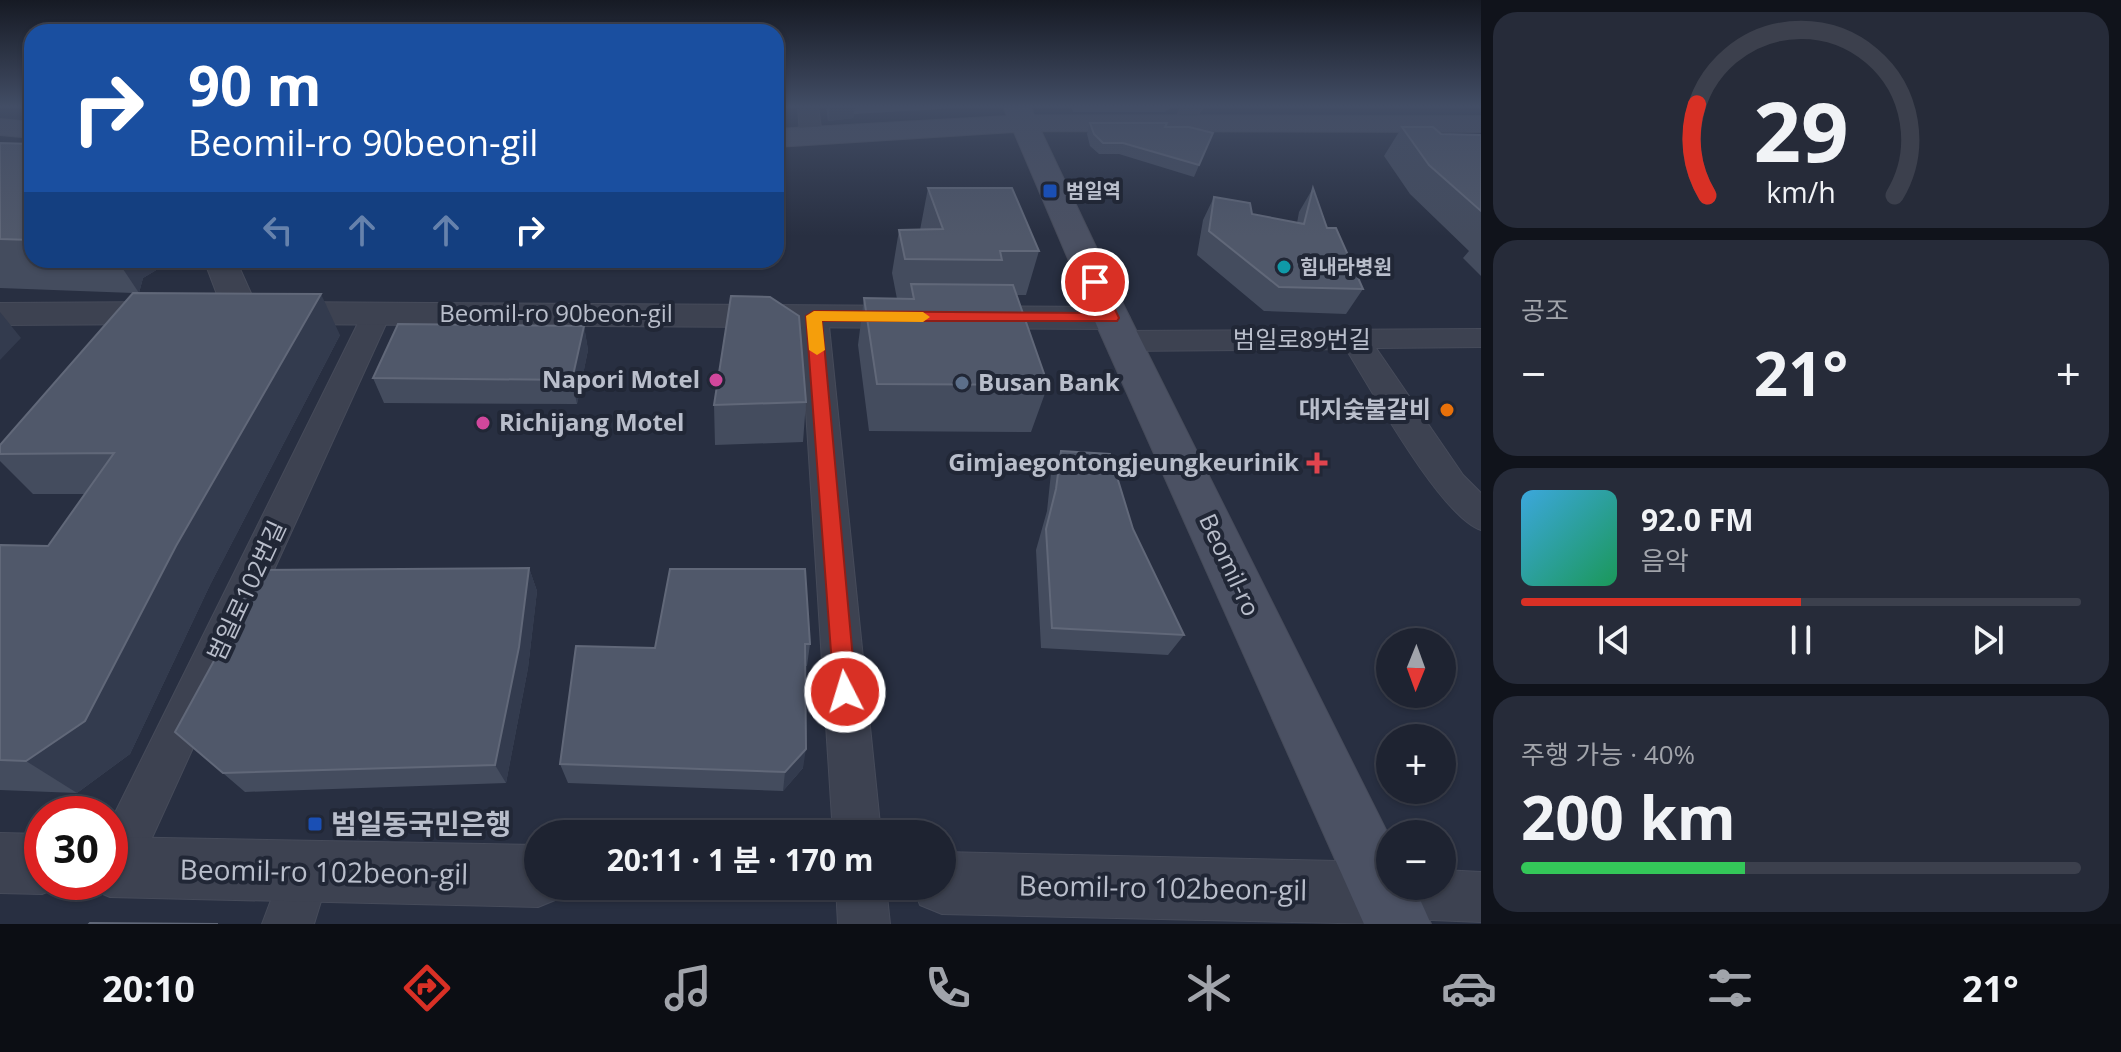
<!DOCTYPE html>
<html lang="ko">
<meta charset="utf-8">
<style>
body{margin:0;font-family:"Open Sans","Noto Sans KR",sans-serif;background:#262b39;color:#f1f3f6;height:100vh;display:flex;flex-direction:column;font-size:30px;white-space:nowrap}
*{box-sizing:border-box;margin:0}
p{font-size:26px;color:#a1a4ab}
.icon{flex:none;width:44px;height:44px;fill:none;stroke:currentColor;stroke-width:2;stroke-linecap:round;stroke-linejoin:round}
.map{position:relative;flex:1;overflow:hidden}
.side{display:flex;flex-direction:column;gap:12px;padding:12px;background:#10131b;width:640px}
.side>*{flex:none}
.guide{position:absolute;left:24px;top:24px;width:760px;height:244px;border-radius:24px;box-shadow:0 2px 6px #0004,0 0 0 2px #3c404d;background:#1a4fa0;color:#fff;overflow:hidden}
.needle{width:52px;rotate:181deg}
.tools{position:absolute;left:1376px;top:628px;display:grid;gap:16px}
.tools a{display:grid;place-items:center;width:80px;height:80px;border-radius:50%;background:#1e2331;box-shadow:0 2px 6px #0004,0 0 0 2px #3c404d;font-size:40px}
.speed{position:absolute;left:24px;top:796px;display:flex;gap:16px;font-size:40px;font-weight:700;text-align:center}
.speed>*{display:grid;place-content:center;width:104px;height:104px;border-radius:50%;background:#1e2331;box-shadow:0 2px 6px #0004,0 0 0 2px #3c404d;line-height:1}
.speed .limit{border:12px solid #d22;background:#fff;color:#111}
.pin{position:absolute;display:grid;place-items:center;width:68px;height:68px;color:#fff;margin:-34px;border:4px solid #fff;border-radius:50%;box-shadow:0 2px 8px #0007}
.me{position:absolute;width:88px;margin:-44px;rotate:355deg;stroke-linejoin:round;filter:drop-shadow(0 0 6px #0008)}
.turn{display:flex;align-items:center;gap:28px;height:168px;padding:0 32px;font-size:36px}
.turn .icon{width:104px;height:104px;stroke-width:2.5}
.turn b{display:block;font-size:56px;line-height:68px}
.lanes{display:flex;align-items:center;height:76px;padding:0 32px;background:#0003;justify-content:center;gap:40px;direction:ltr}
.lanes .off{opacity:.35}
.big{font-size:60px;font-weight:700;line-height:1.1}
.side .widget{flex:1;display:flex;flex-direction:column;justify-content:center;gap:12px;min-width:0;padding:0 28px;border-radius:24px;background:#262b39}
.side .dial{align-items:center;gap:0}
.dial svg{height:208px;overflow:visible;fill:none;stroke:#3c404d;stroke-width:7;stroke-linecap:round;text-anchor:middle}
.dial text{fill:#f1f3f6;stroke:none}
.song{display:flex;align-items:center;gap:24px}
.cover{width:96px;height:96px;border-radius:12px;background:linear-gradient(135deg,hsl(200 70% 55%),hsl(150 70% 35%))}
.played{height:8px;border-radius:4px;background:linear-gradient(90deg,#d93025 50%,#3c404d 50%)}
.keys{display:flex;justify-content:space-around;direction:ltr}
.heat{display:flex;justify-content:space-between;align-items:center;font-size:44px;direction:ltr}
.charge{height:12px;border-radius:6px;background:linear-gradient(90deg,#34c759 40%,#3c404d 0)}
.trip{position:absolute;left:524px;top:820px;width:432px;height:80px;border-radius:40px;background:#1e2331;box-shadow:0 2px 6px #0004,0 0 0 2px #3c404d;font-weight:700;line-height:80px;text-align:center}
.dock{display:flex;height:128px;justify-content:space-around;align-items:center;background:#0c0e14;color:#a1a4ab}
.dock .icon{width:56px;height:56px}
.dock .selected{color:#d93025}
.dock b{font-size:36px;color:#f1f3f6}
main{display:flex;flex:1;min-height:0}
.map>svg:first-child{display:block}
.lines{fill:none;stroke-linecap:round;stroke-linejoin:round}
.minor-casing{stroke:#464b5a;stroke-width:2}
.tertiary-casing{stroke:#464b5a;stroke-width:2}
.secondary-casing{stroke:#464b5a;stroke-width:2}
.minor{fill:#3d4251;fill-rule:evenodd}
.tertiary{fill:#3d4251;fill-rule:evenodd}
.secondary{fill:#4b5163;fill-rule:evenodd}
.wall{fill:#444c5e}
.shaded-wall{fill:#333b4e}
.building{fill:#50586a;stroke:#616879;stroke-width:2}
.route{fill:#d93025;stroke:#8d1f18;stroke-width:2}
.slow{fill:#f59e0b}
.transit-dot{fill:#1a4fb4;stroke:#212736;stroke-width:3}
.culture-dot{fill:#0f9aa8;stroke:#212736;stroke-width:3}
.hotel-dot{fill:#d1479c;stroke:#212736;stroke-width:3}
.service-dot{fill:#5c6f8a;stroke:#212736;stroke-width:3}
.food-dot{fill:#e8710a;stroke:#212736;stroke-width:3}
.health-dot{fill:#e0444e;stroke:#212736;stroke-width:3}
.labels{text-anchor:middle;stroke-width:8;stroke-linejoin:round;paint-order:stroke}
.far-poi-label{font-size:20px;font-weight:bold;fill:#b9becb;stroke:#212736;text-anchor:start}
.street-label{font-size:24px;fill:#b9becb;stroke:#212736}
.poi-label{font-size:24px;font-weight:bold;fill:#b9becb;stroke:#212736;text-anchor:end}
.near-poi-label{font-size:28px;font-weight:bold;fill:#b9becb;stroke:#212736;text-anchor:start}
.near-street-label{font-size:28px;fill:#b9becb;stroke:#212736}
</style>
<main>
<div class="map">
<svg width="1481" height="924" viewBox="0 0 1481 924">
<rect width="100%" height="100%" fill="#282f41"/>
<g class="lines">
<defs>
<path id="minor" d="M798,106H818L822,136L819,141H803L800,136Z
M1182,106H1203L1196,118L1189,120L1178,114Z
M377,304L387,307L391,313L131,884L114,892L97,884L96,882H110V823L363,313L367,307Z
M814,307L824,310L828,316L881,834H833L800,316L804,310Z
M1481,329V347L1376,348L1463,475L1481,493V530C1441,517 1371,389 1346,349L1123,351L1113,348L1108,341L1113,334L1123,331Z
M305,847L322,855L330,872L314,924H262L288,855Z
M1383,868H1390V886H1442V870L1481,872V922L1383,918L1365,911L1358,893L1365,875Z
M836,886H886L890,924H838Z"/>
<path id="tertiary" d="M204,260H236L258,309L261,305L273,302L1112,307L1125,310L1130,318L1125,326L1112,329L273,324L261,321L258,316L254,321L242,324L230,321L224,313Z
M171,302L183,305L189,313L183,321L171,324L0,325V303Z
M0,833L42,834V882H65L63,885L42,894L0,893Z
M110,837L538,845V886H564L560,898L538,907L110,897L89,888L86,882H110Z
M942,852L1383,862L1390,865V886H1411L1414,893L1405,915L1383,924L942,914L920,905L913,886H942Z"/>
<path id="secondary" d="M1003,106H1030L1034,115L1481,116V132L1041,131L1125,308L1390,838V886H1414L1431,924H1364L1089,308L1014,132L776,147V129L1007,116Z
M0,119L32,122V138L0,135Z"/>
</defs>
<!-- minor casing -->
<use href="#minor" class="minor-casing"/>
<!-- tertiary casing -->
<use href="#tertiary" class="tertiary-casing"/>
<!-- secondary casing -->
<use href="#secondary" class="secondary-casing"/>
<!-- minor -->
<use href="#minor" class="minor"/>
<!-- tertiary -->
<use href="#tertiary" class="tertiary"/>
<!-- secondary -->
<use href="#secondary" class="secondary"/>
</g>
<!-- wall -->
<path class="wall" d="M826,106H958V108L854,114L853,118L828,121Z
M1070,106H1173L1165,112H1073Z
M1090,123L1165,127L1213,133L1194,177L1119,154H1099L1090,146L1087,134Z
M1402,127L1441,134L1481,135V276L1463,258L1469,251L1410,194L1384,156Z
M0,143L32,144V260H173L143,278L139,293L340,335L210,585L130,754L77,793L0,790V545L48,546L85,494H33L0,461V445L133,293L0,288Z
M928,188L1039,251L1026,295H1017L1048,385L1031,432L869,431L858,345L864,298L897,299L892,273L899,230H920Z
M1313,188L1327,228L1363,289L1346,314L1264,311L1197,255L1203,220L1214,197L1252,214L1297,223L1299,212Z
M584,326L588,350L577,404L384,403L373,378Z
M806,402L803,442L715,445L714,405Z
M1061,451L1133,529L1184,635L1168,655L1041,648L1036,550L1047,511L1051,473Z
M529,568L537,591L528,668L506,783L245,792L175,732Z
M810,644L807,666H806L803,768L783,791L568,783L560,764L655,648Z"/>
<!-- shaded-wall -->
<path class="shaded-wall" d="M830,106H855L853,118L828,121Z
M117,260H173L143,278L139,293Z
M321,294L340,335L210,585L130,754L77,793L26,761Z
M0,312L21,338L0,360Z
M584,326L588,350L577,404L572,380Z
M529,568L537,591L528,668L506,783L495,765Z
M806,749L803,768L783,791L785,772Z"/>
<!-- building -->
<path class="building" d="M1090,123H1167L1165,127H1189L1213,133L1199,165L1123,143H1103L1094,134Z
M1402,127H1433L1441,134L1481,135V211L1429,165Z
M0,143L32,144V240L0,239Z
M928,188H1012L1039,251H1000L1002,260L905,259L899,230L943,229Z
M1313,188L1327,228H1336L1363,289L1279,287L1209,231L1214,197L1250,203L1252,214L1304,224Z
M911,284L1013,285L1048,385L877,384L864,298L914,299Z
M133,293L321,294L176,546L85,721L26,761L0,760V545L48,546L114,453L0,454V445Z
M731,296L770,297L799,316L806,402L714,405Z
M398,324L584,326L572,380L373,378Z
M1061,451L1110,454L1133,529L1184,635L1052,628L1046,529L1056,489Z
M529,568L519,647L495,765L223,773L175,732L221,648L257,570Z
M670,569H805L810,644H805L806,749L785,772L560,764L576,646L655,648Z
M90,923L218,924H89Z"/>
<!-- sky -->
<linearGradient id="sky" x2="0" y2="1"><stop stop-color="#161a24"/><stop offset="0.45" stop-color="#424d65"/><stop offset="1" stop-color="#424d65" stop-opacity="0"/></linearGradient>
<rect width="1481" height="236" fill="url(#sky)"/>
<!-- route -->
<path class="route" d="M1095,277L1102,282L1119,318L1117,321H822L856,692L853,699L845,702L837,699L834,692L806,316L814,311L1102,313L1088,282Z"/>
<!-- slow -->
<path class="slow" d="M814,311L923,312L930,317L923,322L822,321L825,350L817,355L809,350L806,316Z"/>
<!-- markers -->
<g class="transit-dot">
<rect x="1042" y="183" width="16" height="16" rx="4"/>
<rect x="307" y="816" width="16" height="16" rx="4"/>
</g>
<circle class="culture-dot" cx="1284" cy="267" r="8"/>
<g class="hotel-dot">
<circle cx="716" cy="380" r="8"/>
<circle cx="483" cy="423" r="8"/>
</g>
<circle class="service-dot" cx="962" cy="383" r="8"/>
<circle class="food-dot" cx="1447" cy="410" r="8"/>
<path class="health-dot" d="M1313 451h8v8h8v8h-8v8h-8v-8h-8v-8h8z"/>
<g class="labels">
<!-- far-poi labels -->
<g class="far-poi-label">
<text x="1066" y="198">범일역</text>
<text x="1300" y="274">힘내라병원</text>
</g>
<!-- street labels -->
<g class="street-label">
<text x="556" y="322">Beomil-ro 90beon-gil</text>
<text x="1302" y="348">범일로89번길</text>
<text transform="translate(1229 565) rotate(65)" y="8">Beomil-ro</text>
<text transform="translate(247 591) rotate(-65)" y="8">범일로102번길</text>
</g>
<!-- poi labels -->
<g class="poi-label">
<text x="700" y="388">Napori Motel</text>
<text x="978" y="391" text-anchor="start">Busan Bank</text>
<text x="1431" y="418">대지숯불갈비</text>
<text x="499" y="431" text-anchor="start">Richijang Motel</text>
<text x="1299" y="471">Gimjaegontongjeungkeurinik</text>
</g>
<!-- near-poi labels -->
<g class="near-poi-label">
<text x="331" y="834">범일동국민은행</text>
</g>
<!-- near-street labels -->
<g class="near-street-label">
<text transform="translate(324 872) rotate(1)" y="10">Beomil-ro 102beon-gil</text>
<text transform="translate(1163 888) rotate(1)" y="10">Beomil-ro 102beon-gil</text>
</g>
</g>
</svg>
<div class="tools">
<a><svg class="needle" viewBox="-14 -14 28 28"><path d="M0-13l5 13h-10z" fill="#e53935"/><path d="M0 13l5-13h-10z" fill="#a1a4ab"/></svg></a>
<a>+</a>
<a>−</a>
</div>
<div class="speed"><div class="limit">30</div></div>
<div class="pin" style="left:1095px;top:282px;background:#d93025"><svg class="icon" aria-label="arrive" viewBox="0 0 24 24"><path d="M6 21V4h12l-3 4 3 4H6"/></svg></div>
<svg class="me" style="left:845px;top:692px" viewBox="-20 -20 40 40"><circle r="17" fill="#d93025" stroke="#fff" stroke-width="3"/><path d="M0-11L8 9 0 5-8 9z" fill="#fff"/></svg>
<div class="trip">20:11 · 1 분 · 170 m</div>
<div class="guide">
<div class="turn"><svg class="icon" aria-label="right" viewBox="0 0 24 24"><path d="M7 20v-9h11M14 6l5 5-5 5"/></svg><div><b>90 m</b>Beomil-ro 90beon-gil</div></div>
<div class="lanes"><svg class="icon off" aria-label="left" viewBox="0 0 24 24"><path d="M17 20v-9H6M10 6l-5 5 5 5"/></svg><svg class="icon off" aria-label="ahead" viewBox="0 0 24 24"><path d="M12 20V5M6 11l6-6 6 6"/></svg><svg class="icon off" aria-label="ahead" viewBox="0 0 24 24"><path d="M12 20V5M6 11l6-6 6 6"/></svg><svg class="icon" aria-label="right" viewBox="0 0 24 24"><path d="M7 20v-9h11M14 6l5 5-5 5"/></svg></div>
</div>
</div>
<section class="side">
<div class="widget dial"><svg viewBox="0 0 100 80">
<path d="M14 69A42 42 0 1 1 86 69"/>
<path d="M14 69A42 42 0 0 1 10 34" stroke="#d93025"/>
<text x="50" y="56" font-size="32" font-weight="700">29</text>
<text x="50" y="72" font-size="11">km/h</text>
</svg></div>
<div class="widget"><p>공조</p>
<div class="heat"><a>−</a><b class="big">21°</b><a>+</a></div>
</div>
<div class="widget">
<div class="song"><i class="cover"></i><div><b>92.0 FM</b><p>음악</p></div></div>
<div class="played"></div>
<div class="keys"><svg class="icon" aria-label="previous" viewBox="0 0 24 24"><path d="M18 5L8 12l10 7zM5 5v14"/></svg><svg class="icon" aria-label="pause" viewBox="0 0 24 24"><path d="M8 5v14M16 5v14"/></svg><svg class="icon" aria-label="next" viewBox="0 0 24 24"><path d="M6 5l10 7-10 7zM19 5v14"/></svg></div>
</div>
<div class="widget"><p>주행 가능 · 40%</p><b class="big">200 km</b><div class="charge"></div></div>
</section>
</main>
<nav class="dock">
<b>20:10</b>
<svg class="icon selected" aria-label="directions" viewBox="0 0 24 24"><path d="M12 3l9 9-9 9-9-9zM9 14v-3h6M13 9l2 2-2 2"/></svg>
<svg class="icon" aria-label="music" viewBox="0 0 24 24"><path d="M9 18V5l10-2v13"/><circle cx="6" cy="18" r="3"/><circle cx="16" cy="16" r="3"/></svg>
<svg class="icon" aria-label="phone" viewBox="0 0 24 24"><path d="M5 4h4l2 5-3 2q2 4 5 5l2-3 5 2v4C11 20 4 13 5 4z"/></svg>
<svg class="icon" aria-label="climate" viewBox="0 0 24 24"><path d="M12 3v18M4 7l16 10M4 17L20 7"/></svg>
<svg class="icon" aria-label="car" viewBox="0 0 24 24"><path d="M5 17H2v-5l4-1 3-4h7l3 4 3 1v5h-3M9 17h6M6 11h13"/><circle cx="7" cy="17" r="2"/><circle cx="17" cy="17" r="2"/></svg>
<svg class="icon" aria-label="filters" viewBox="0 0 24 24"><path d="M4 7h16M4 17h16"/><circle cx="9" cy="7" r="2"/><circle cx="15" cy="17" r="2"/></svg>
<b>21°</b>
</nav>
